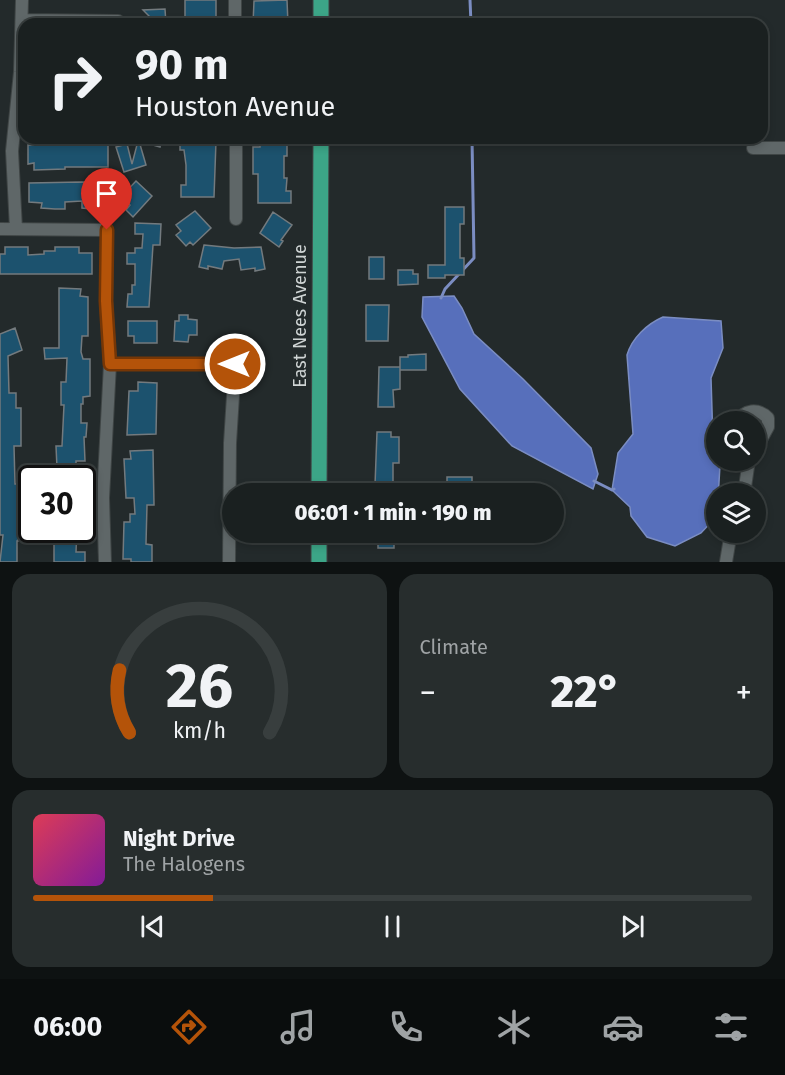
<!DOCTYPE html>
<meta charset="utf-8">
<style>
body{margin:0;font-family:"Fira Sans",sans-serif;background:#272d2d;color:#f1f3f6;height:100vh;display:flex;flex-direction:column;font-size:22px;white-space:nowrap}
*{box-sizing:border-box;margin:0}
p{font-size:20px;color:#9fa3a5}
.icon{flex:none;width:33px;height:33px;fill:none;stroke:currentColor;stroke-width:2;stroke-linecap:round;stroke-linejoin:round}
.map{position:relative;height:562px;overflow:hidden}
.side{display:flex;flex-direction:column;gap:12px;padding:12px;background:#0e1212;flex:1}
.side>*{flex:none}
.top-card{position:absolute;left:18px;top:18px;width:750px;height:126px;border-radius:18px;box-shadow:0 3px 9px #0003,0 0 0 2px #383e3e;background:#1a2020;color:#f1f3f6;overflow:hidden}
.buttons{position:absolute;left:706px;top:411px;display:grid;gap:12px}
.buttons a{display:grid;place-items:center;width:60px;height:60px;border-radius:50%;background:#1a2020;box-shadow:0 3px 9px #0003,0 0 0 2px #383e3e;font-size:30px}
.speed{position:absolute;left:18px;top:465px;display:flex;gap:12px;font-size:30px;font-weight:700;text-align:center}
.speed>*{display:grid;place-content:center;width:78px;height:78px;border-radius:50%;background:#1a2020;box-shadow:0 3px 9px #0003,0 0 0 2px #383e3e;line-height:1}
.speed .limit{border:3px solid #111;border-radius:9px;background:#fff;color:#111}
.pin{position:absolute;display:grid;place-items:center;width:51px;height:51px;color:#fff;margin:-62px -26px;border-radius:50% 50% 50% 0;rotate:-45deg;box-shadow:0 0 6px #0007}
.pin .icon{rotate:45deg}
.me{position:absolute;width:66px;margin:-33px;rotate:270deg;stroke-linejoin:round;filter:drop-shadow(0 0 4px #0008)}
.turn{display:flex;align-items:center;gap:21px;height:126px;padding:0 18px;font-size:27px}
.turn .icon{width:78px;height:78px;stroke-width:2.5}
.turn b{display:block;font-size:42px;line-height:51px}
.big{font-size:45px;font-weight:800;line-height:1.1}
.side .widget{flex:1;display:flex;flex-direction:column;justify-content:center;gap:9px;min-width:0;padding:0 21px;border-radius:18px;background:#272d2d}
.side .dial{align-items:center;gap:0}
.dial svg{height:156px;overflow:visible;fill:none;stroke:#383e3e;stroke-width:7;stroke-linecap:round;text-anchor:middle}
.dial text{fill:#f1f3f6;stroke:none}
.song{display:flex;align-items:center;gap:18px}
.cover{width:72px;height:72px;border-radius:9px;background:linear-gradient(135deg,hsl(350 70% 55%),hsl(290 70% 35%))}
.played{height:6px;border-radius:3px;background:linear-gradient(90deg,#b45309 25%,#383e3e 25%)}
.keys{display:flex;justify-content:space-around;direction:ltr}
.heat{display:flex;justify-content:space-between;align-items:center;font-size:33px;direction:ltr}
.side .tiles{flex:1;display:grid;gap:12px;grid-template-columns:1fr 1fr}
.widget:last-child{grid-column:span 2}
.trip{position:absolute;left:222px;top:483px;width:342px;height:60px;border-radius:30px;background:#1a2020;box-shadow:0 3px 9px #0003,0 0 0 2px #383e3e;font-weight:800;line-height:60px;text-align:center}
.menu{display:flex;height:96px;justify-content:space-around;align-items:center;background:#0a0d0d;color:#9fa3a5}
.menu .icon{width:42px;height:42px}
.menu .selected{color:#b45309}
.menu b{font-size:27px;color:#f1f3f6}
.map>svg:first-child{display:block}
.water{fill:#576fbb;stroke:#7b8dc2;stroke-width:1.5}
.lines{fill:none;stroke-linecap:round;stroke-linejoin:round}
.stream{stroke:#7b8dc2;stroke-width:3}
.building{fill:#1c526e;stroke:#737a7e;stroke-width:1.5}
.minor-casing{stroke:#3f4545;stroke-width:14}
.major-casing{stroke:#3f4545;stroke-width:17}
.minor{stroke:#5f6768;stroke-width:12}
.major{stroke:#3ca587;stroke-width:15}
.route-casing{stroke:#753606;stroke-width:15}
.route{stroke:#b45309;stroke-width:10}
.labels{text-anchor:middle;stroke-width:6;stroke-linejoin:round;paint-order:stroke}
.street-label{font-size:18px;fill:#cfd4d4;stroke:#232a2b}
</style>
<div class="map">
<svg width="785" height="562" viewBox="0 0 785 562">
<rect width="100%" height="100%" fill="#232a2b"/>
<!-- water -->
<path class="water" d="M454,296L462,308L474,334L523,379L591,448L598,474L593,489L512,446L460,389L422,317L423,297Z
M663,317L721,321L723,348L711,378L713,442L720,465L717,516L701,533L675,546L647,537L631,516L630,507L612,490L618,453L633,434L627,355C632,338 647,324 663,317Z"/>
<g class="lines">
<!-- stream -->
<path class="stream" d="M470,0L471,24
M441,298L445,289L474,258L472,138
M594,481L612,490L614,489"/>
</g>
<!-- building -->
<path class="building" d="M185,0H216V20H192L191,17H185Z
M287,0L288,24H253L254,1Z
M165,9L166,24H157L143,10Z
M136,138H162L160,147L139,141L146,165L124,172L116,147L127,144L132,164L138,141L135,140Z
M205,138H215L216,141L214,197H181V185H186V165L184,150H180V141H205Z
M260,138H287V156H284V178H287L286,191H291V203H258V174H253V147H260Z
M33,141L108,143V167H65V169L34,170V163L28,164V145H33Z
M136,181L152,196L133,217L126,210L130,205L121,197Z
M82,182L104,183V202H92L91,209L82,208V201L65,202V209H55L41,208L42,203L29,202V183Z
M445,207H464V224H460V258H464V275H445V278H428V265H445Z
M195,211L211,228L193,245L190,242L186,246L176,235L181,231L176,225Z
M273,212L292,225L281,240L283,241L279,247L260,233Z
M135,223L161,224L160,245H153L149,307H127L128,294H132V285H135V264H127V253H135V248H142L143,234H135Z
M204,245L234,248L261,247L265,269L255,271V268L241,270L239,259L224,261L222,269L208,266V269L199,267Z
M5,247H28V255L44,254V251H55V247H79V253H92V274H0V254H5Z
M369,257H384V279H369Z
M398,270H413V274H418V284L398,285Z
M59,288L81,289L80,296L88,297V336H82L81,352L83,359H90V396L83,397V404H81V423H87L86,437H84L85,461H76V468H57L56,446H62L64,405H61V382H66L67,358L45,359L44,348H59Z
M366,305H389L388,341H366Z
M179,315H188V319L197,320V335H189L188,342L174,341L175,321H179Z
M128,321H157V343H134V336H128Z
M15,328L22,350L8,356L9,393H16V408H21V446H14L15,484H20L18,541H17V562H0L3,535H0V334Z
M426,354V370H400V357H408V355Z
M379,367H400V389L393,390L394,407H378Z
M138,382L157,383L156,434L127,435L129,391H138Z
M377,432H391V437H399V463H393V485H375Z
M153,450L154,505H147L146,544L152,545V562H131V559H123L124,522H130V514H135L134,498H126L124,459H131L130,451Z
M447,477H472V491H447Z
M61,530H77L76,552H85V562H54V543H60Z
M378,532H394V548H378Z"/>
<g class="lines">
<defs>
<path id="minor" d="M235,0V24
M23,20L118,21V24
M236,138V219
M753,148H785
M0,229L107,230L106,301L110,364L103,498L105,562
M16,229L12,151L20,72L22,0
M110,364H235L230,443L229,562
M738,422C744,409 758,408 768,418V427L756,449
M744,494L749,460
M726,562L731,532"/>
<path id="major" d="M321,24V0
M319,494L321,138
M319,562V532"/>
</defs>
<!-- minor casing -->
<use href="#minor" class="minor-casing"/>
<!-- major casing -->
<use href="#major" class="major-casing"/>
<!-- minor -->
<use href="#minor" class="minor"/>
<!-- major -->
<use href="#major" class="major"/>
</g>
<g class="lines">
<defs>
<path id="route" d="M107,230L106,301L110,364H235"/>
</defs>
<!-- route casing -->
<use href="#route" class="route-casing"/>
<!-- route -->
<use href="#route" class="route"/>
</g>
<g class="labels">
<!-- street labels -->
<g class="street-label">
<text transform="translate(300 316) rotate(-90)" y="6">East Nees Avenue</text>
</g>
</g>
</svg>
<div class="buttons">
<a><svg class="icon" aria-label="search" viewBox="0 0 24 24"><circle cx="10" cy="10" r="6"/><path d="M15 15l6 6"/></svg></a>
<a><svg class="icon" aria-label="layers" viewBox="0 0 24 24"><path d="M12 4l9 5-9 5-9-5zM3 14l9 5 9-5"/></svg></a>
</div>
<div class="speed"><div class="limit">30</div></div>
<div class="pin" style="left:107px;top:230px;background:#d93025"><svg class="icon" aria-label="arrive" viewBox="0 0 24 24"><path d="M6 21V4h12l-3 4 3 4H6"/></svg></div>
<svg class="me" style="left:235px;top:364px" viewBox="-20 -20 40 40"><circle r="17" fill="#b45309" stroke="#fff" stroke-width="3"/><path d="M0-11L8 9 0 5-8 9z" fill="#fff"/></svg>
<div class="trip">06:01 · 1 min · 190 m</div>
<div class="top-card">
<div class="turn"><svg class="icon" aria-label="right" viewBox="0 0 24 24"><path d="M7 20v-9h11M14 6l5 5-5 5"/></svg><div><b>90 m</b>Houston Avenue</div></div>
</div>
</div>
<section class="side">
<div class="tiles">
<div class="widget dial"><svg viewBox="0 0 100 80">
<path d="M14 69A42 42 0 1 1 86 69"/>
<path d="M14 69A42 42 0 0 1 9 37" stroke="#b45309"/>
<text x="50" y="56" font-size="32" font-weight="700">26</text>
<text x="50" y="72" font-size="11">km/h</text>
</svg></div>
<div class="widget"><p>Climate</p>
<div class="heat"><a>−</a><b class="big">22°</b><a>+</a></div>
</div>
<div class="widget">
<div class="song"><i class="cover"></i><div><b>Night Drive</b><p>The Halogens</p></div></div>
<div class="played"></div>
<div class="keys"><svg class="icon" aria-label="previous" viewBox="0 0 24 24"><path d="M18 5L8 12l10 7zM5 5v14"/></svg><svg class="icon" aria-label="pause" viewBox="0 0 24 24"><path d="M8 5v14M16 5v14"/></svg><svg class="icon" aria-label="next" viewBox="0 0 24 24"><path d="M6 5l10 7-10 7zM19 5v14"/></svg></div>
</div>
</div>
</section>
<nav class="menu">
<b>06:00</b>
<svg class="icon selected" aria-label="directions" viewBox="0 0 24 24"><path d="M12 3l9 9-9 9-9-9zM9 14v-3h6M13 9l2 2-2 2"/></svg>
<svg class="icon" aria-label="music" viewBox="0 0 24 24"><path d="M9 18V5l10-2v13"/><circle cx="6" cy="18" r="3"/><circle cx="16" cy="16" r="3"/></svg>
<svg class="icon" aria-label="phone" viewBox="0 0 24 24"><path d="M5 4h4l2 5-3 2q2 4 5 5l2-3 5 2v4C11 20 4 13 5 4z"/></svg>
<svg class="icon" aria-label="climate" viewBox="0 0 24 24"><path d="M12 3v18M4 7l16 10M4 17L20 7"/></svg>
<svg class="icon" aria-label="car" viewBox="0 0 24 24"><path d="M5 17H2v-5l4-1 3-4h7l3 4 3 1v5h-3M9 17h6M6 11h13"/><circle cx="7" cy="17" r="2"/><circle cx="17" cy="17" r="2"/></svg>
<svg class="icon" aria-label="filters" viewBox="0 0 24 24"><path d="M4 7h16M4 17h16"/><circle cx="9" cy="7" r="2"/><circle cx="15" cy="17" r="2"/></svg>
</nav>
